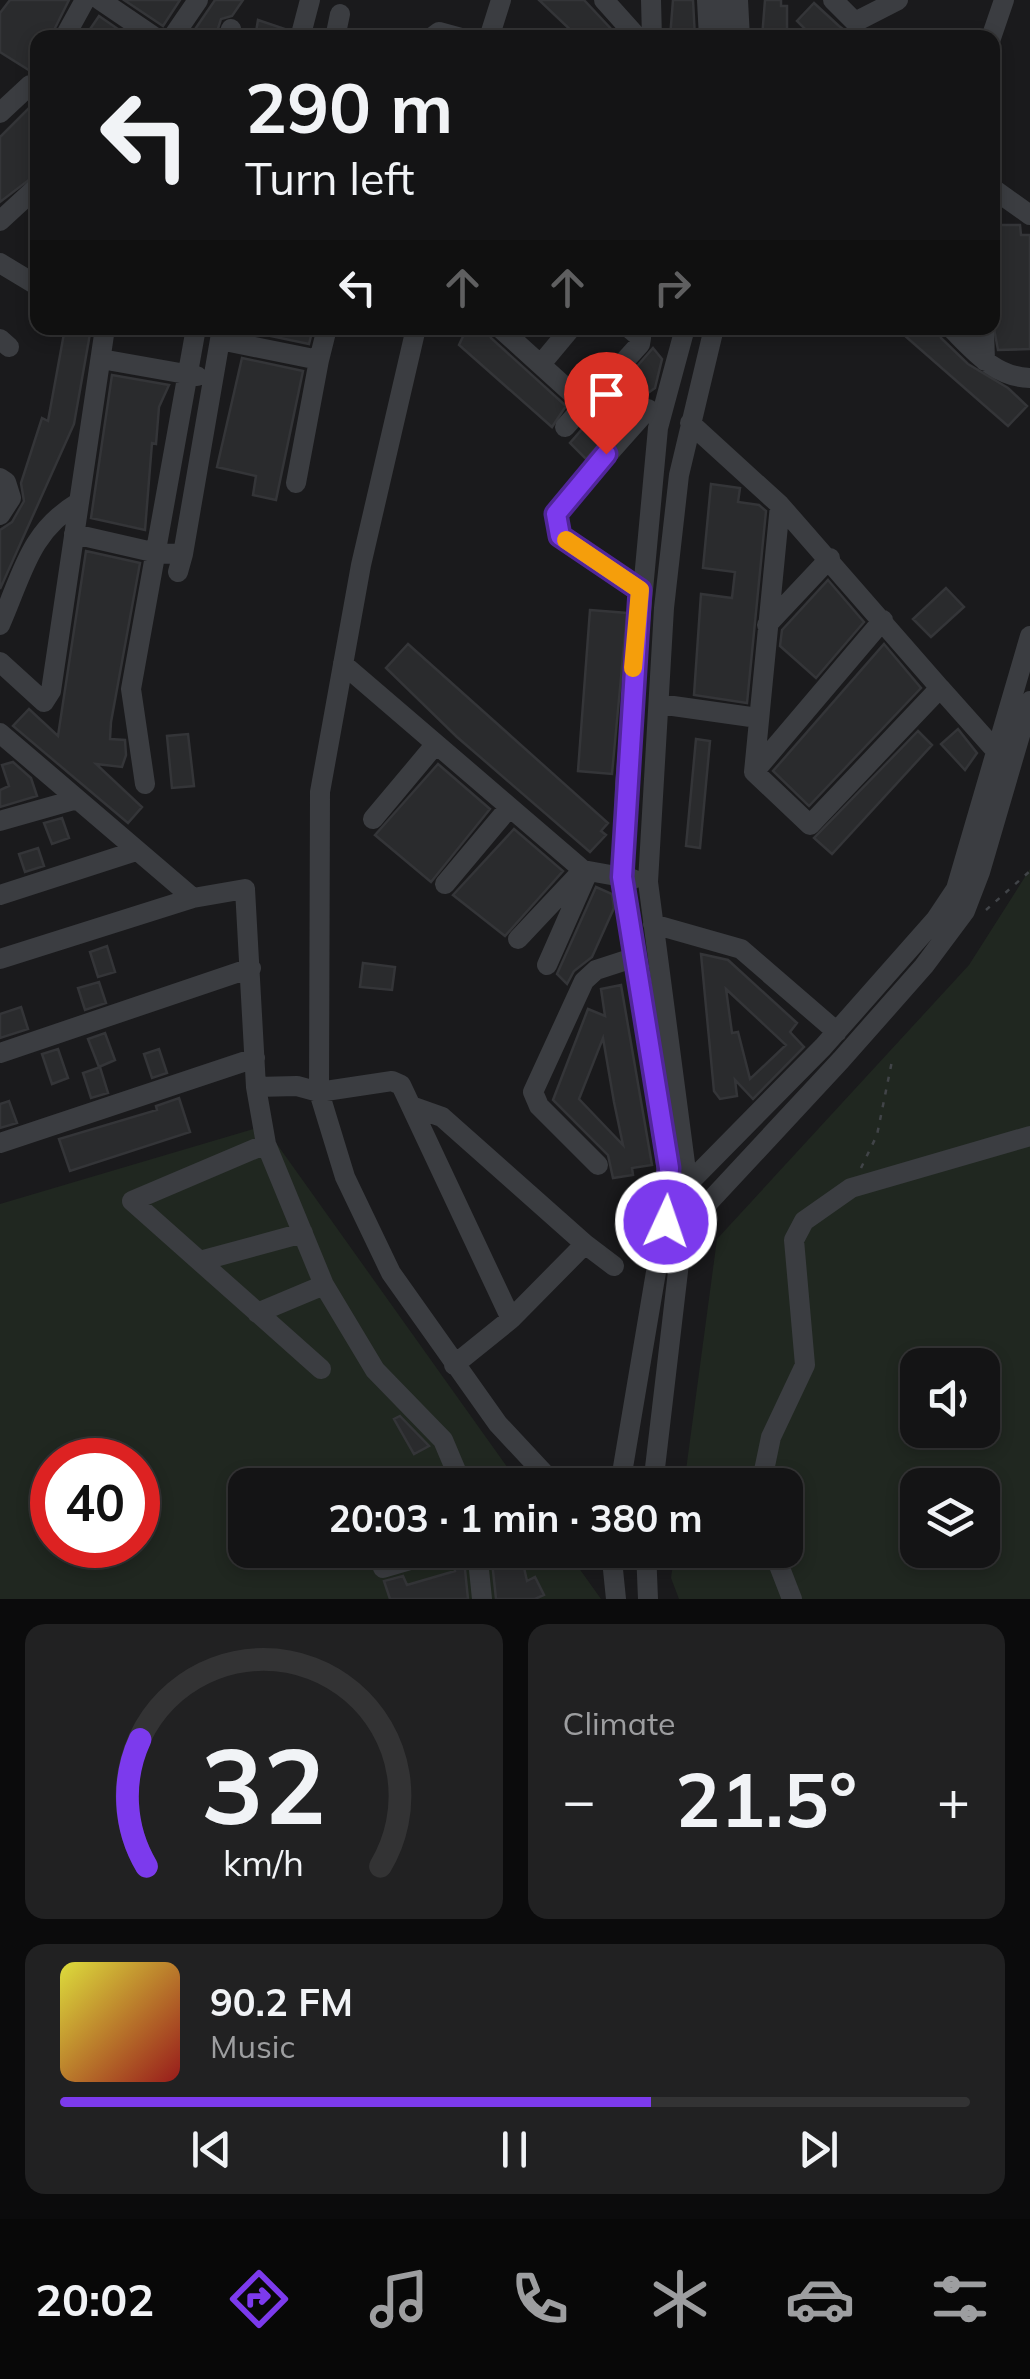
<!DOCTYPE html>
<meta charset="utf-8">
<style>
body{margin:0;font-family:Mulish,sans-serif;background:#212122;color:#f1f3f6;height:100vh;display:flex;flex-direction:column;font-size:38px;white-space:nowrap}
*{box-sizing:border-box;margin:0}
p{font-size:32px;color:#9d9ea0}
.icon{flex:none;width:55px;height:55px;fill:none;stroke:currentColor;stroke-width:2;stroke-linecap:round;stroke-linejoin:round}
.map{position:relative;height:1599px;overflow:hidden}
.side{display:flex;flex-direction:column;gap:25px;padding:25px;background:#0b0b0c;flex:1}
.side>*{flex:none}
.guide{position:absolute;left:30px;top:30px;width:970px;height:305px;border-radius:20px;box-shadow:0 5px 15px #0003,0 0 0 2px #333334;background:#141415;color:#f1f3f6;overflow:hidden}
.fabs{position:absolute;left:900px;top:1348px;display:grid;gap:20px}
.fabs a{display:grid;place-items:center;width:100px;height:100px;border-radius:20px;background:#141415;box-shadow:0 5px 15px #0003,0 0 0 2px #333334;font-size:50px}
.speed{position:absolute;left:30px;top:1438px;display:flex;gap:20px;font-size:50px;font-weight:700;text-align:center}
.speed>*{display:grid;place-content:center;width:130px;height:130px;border-radius:50%;background:#141415;box-shadow:0 5px 15px #0003,0 0 0 2px #333334;line-height:1}
.speed .limit{border:15px solid #d22;background:#fff;color:#111}
.pin{position:absolute;display:grid;place-items:center;width:85px;height:85px;color:#fff;margin:-102px -42px;border-radius:50% 50% 50% 0;rotate:-45deg;box-shadow:0 0 10px #0007}
.pin .icon{rotate:45deg}
.me{position:absolute;width:110px;margin:-55px;rotate:3deg;stroke-linejoin:round;filter:drop-shadow(0 0 8px #0008)}
.turn{display:flex;align-items:center;gap:35px;height:210px;padding:0 50px;font-size:45px}
.turn .icon{width:130px;height:130px;stroke-width:2.5}
.turn b{display:block;font-size:70px;line-height:85px}
.lanes{display:flex;align-items:center;height:95px;padding:0 50px;background:#0003;justify-content:center;gap:50px;direction:ltr}
.lanes .off{opacity:.35}
.big{font-size:75px;font-weight:700;line-height:1.1}
.side .card{flex:1;display:flex;flex-direction:column;justify-content:center;gap:15px;min-width:0;padding:0 35px;border-radius:20px;background:#212122}
.side .dial{align-items:center;gap:0}
.dial svg{height:260px;overflow:visible;fill:none;stroke:#333334;stroke-width:7;stroke-linecap:round;text-anchor:middle}
.dial text{fill:#f1f3f6;stroke:none}
.song{display:flex;align-items:center;gap:30px}
.cover{width:120px;height:120px;border-radius:15px;background:linear-gradient(135deg,hsl(60 70% 55%),hsl(0 70% 35%))}
.played{height:10px;border-radius:5px;background:linear-gradient(90deg,#7c3aed 65%,#333334 65%)}
.keys{display:flex;justify-content:space-around;direction:ltr}
.heat{display:flex;justify-content:space-between;align-items:center;font-size:55px;direction:ltr}
.side .tiles{flex:1;display:grid;gap:25px;grid-template-columns:1fr 1fr}
.card:last-child{grid-column:span 2}
.trip{position:absolute;left:228px;top:1468px;width:575px;height:100px;border-radius:20px;background:#141415;box-shadow:0 5px 15px #0003,0 0 0 2px #333334;font-weight:700;line-height:100px;text-align:center}
.dock{display:flex;height:160px;justify-content:space-around;align-items:center;background:#080808;color:#9d9ea0}
.dock .icon{width:70px;height:70px}
.dock .on{color:#7c3aed}
.dock b{font-size:45px;color:#f1f3f6}
.map>svg:first-child{display:block}
.green{fill:#202720;fill-rule:evenodd}
.building{fill:#2a2b2d;stroke:#343538;stroke-width:2.5;fill-rule:evenodd}
.lines{fill:none;stroke-linecap:round;stroke-linejoin:round}
.path{stroke:#414448;stroke-width:2.5;stroke-dasharray:5 8;stroke-linecap:butt}
.minor{stroke:#3b3d41;stroke-width:20}
.route-casing{stroke:#51269a;stroke-width:25}
.route{stroke:#7c3aed;stroke-width:18}
.slow{stroke:#f59e0b;stroke-width:18}
</style>
<div class="map">
<svg width="1030" height="1599" viewBox="0 0 1030 1599">
<rect width="100%" height="100%" fill="#1a1a1c"/>
<!-- green -->
<path class="green" d="M1030,869V1599H679L671,1578L675,1550H785V1485H684L717,1239L969,965ZM918,1365H982V1430H918ZM918,1485H982V1550H918Z
M264,1126L520,1485H245V1550H566L601,1599H0V1204ZM52,1460H138V1545H52Z"/>
<!-- building -->
<path class="building" d="M10,0H69L50,38H38V64L32,72L0,52V13Z
M124,0H180L163,26Z
M215,0H243L232,16L221,19L215,38H189Z
M539,0H584L614,32L609,38H579Z
M673,0H693L695,38H670Z
M765,0H781V6H787V38H762Z
M814,3L839,26L855,38H814L797,21Z
M99,16L131,38H84Z
M258,20L288,30L287,38H255Z
M38,99V173L0,202V137Z
M993,225H1020L1021,235H1030V349L998,350L992,318Z
M65,328H91L74,424L0,589V530L12,522L24,501L21,483L42,418L48,421Z
M248,328H313L309,344L247,331Z
M467,328H487L491,338L566,406L552,427L459,345Z
M896,328H938L941,338L968,364L1008,388L1027,406L1008,426Z
M653,348L662,359L655,388L638,400L586,459L570,443Z
M242,358L303,371L276,500L253,495L256,476L217,467Z
M112,375L169,385L159,407L156,444L152,443L145,530L91,518Z
M711,484L740,488L738,502L759,505L766,511L747,703L694,695L701,594L732,598L735,572L703,568Z
M86,551L140,563L111,722L110,739L125,740L126,755L122,767L96,764L142,807L128,823L13,726L29,709L58,736Z
M828,580L864,622L816,678L780,646L782,630Z
M946,588L964,607L931,637L913,619Z
M590,610L627,613L612,774L578,771Z
M408,644L608,823L601,831L606,835L590,852L457,737L386,668Z
M884,644L921,688L809,806L773,771Z
M958,729L977,753L965,770L941,744Z
M918,731L932,745L832,854L814,838Z
M188,734L194,786L172,788L167,736Z
M696,739L710,741L700,848L686,846Z
M13,762L31,778L37,796L0,807V790L9,786L2,765Z
M438,764L490,809L431,882L375,835Z
M62,818L69,838L52,844L44,823Z
M514,829L563,871L505,936L453,895Z
M38,848L44,866L25,872L19,854Z
M596,887L612,894L614,908L592,957L574,971L567,984L557,974Z
M107,946L115,972L98,977L90,952Z
M701,954L728,960L797,1023L790,1032L804,1047L753,1099L735,1080L737,1096L720,1099L714,1091ZM726,989L786,1045L750,1079L738,1032L732,1033Z
M363,963L395,967L392,990L360,987Z
M99,982L106,1003L85,1010L78,988Z
M621,985L652,1165L632,1168L633,1175L613,1178L608,1155L553,1100L588,1009L605,1016L601,989ZM603,1038L614,1102L623,1145L579,1099Z
M21,1007L28,1029L0,1038V1014Z
M105,1033L115,1060L99,1067L88,1039Z
M58,1049L68,1078L52,1084L42,1054Z
M159,1049L167,1073L152,1078L144,1054Z
M100,1067L108,1093L91,1098L83,1073Z
M179,1098L190,1132L70,1171L59,1139L157,1110L156,1106Z
M9,1101L17,1123L0,1128V1104Z
M400,1416L429,1446L414,1454L394,1419Z
M458,1550H463L468,1599H390L384,1581L403,1576L407,1585L455,1571L453,1561Z
M520,1550L527,1581L535,1577L544,1595L535,1599H496L491,1552Z"/>
<g class="lines">
<!-- path -->
<path class="path" d="M986,910L1030,871
M861,1168L877,1135L892,1061"/>
<!-- minor -->
<path class="minor" d="M100,0L156,38
M604,0L638,38
M651,0L652,38
M707,0L709,38
M721,0L723,38
M738,0L740,38
M833,0L855,22L898,0
M64,38L85,0
M172,38L198,0
M228,38L231,29
M300,38L310,0
M335,38L340,14
M431,38L439,32L461,38
M489,38L501,0
M991,38L1004,0
M0,113L30,85
M992,188L1030,215
M0,221L38,186
M0,263L38,286
M416,328L361,565L320,792L319,1092L345,1177L391,1273L498,1424L555,1485
M500,328L585,405
M951,328C974,351 995,377 1030,378
M984,328L985,361
M0,339L9,347
M220,340L319,360L296,483
M101,359L197,376
M319,360L327,328
M541,364L571,328
M690,423L780,505L940,688L810,825L754,772L780,505
M565,427L640,344L641,338L629,328
M0,478L6,482L11,498L0,515
M74,534L157,553L183,554L178,572
M183,554L222,328
M640,590L560,536L555,514L648,409
M0,625C23,573 29,532 79,502
M767,625L830,558
M0,662L44,702L51,691L105,328
M343,664L583,870L633,879
M940,688L998,753
M659,704L758,718
M0,733L193,898
M754,772L883,620
M145,784L131,689L196,328
M373,819L435,745
M0,821L74,800
M445,884L508,809
M0,895L136,851
M653,924L741,949L837,1032
M518,939L582,871
M0,959L193,898L245,889L256,1087L266,1144L324,1285L375,1370L443,1440L462,1485
M547,965L588,872
M0,1053L251,968
M256,1087L297,1086L319,1092L392,1081L401,1085L511,1319L454,1365
M411,1106L442,1117L585,1244L511,1319
M0,1143L255,1058
M266,1144L132,1201L321,1369
M598,1165L539,1106L533,1092L584,981L596,970L636,957
M681,1191L823,1047L936,919L956,889L1030,636
M682,1231L841,1060L924,966L965,911L980,872L1030,701
M585,1244L614,1266
M200,1261L303,1233
M257,1313L324,1285
M620,1485L669,1195L659,1096L623,877L625,784L658,428L685,328
M653,1485L688,1186L648,882L664,608L679,475L714,328
M761,1485L771,1437L805,1365L794,1240L804,1221L851,1188L1030,1136
M477,1550L482,1599
M611,1550L616,1599
M646,1550L648,1599
M773,1550L792,1599
M383,1568L445,1550"/>
</g>
<g class="lines">
<defs>
<path id="route" d="M606,454L556,514L560,536L640,590L622,877L669,1168L666,1222"/>
</defs>
<!-- route casing -->
<use href="#route" class="route-casing"/>
<!-- route -->
<use href="#route" class="route"/>
<!-- slow -->
<path class="slow" d="M566,540L640,590L633,668"/>
</g>
</svg>
<div class="fabs">
<a><svg class="icon" aria-label="sound" viewBox="0 0 24 24"><path d="M4 9h4l5-4v14l-5-4H4zM17 9q2 3 0 6"/></svg></a>
<a><svg class="icon" aria-label="layers" viewBox="0 0 24 24"><path d="M12 4l9 5-9 5-9-5zM3 14l9 5 9-5"/></svg></a>
</div>
<div class="speed"><div class="limit">40</div></div>
<div class="pin" style="left:606px;top:454px;background:#d93025"><svg class="icon" aria-label="arrive" viewBox="0 0 24 24"><path d="M6 21V4h12l-3 4 3 4H6"/></svg></div>
<svg class="me" style="left:666px;top:1222px" viewBox="-20 -20 40 40"><circle r="17" fill="#7c3aed" stroke="#fff" stroke-width="3"/><path d="M0-11L8 9 0 5-8 9z" fill="#fff"/></svg>
<div class="trip">20:03 · 1 min · 380 m</div>
<div class="guide">
<div class="turn"><svg class="icon" aria-label="left" viewBox="0 0 24 24"><path d="M17 20v-9H6M10 6l-5 5 5 5"/></svg><div><b>290 m</b>Turn left</div></div>
<div class="lanes"><svg class="icon" aria-label="left" viewBox="0 0 24 24"><path d="M17 20v-9H6M10 6l-5 5 5 5"/></svg><svg class="icon off" aria-label="ahead" viewBox="0 0 24 24"><path d="M12 20V5M6 11l6-6 6 6"/></svg><svg class="icon off" aria-label="ahead" viewBox="0 0 24 24"><path d="M12 20V5M6 11l6-6 6 6"/></svg><svg class="icon off" aria-label="right" viewBox="0 0 24 24"><path d="M7 20v-9h11M14 6l5 5-5 5"/></svg></div>
</div>
</div>
<section class="side">
<div class="tiles">
<div class="card dial"><svg viewBox="0 0 100 80">
<path d="M14 69A42 42 0 1 1 86 69"/>
<path d="M14 69A42 42 0 0 1 12 30" stroke="#7c3aed"/>
<text x="50" y="56" font-size="32" font-weight="700">32</text>
<text x="50" y="72" font-size="11">km/h</text>
</svg></div>
<div class="card"><p>Climate</p>
<div class="heat"><a>−</a><b class="big">21.5°</b><a>+</a></div>
</div>
<div class="card">
<div class="song"><i class="cover"></i><div><b>90.2 FM</b><p>Music</p></div></div>
<div class="played"></div>
<div class="keys"><svg class="icon" aria-label="previous" viewBox="0 0 24 24"><path d="M18 5L8 12l10 7zM5 5v14"/></svg><svg class="icon" aria-label="pause" viewBox="0 0 24 24"><path d="M8 5v14M16 5v14"/></svg><svg class="icon" aria-label="next" viewBox="0 0 24 24"><path d="M6 5l10 7-10 7zM19 5v14"/></svg></div>
</div>
</div>
</section>
<nav class="dock">
<b>20:02</b>
<svg class="icon on" aria-label="directions" viewBox="0 0 24 24"><path d="M12 3l9 9-9 9-9-9zM9 14v-3h6M13 9l2 2-2 2"/></svg>
<svg class="icon" aria-label="music" viewBox="0 0 24 24"><path d="M9 18V5l10-2v13"/><circle cx="6" cy="18" r="3"/><circle cx="16" cy="16" r="3"/></svg>
<svg class="icon" aria-label="phone" viewBox="0 0 24 24"><path d="M5 4h4l2 5-3 2q2 4 5 5l2-3 5 2v4C11 20 4 13 5 4z"/></svg>
<svg class="icon" aria-label="climate" viewBox="0 0 24 24"><path d="M12 3v18M4 7l16 10M4 17L20 7"/></svg>
<svg class="icon" aria-label="car" viewBox="0 0 24 24"><path d="M5 17H2v-5l4-1 3-4h7l3 4 3 1v5h-3M9 17h6M6 11h13"/><circle cx="7" cy="17" r="2"/><circle cx="17" cy="17" r="2"/></svg>
<svg class="icon" aria-label="filters" viewBox="0 0 24 24"><path d="M4 7h16M4 17h16"/><circle cx="9" cy="7" r="2"/><circle cx="15" cy="17" r="2"/></svg>
</nav>
